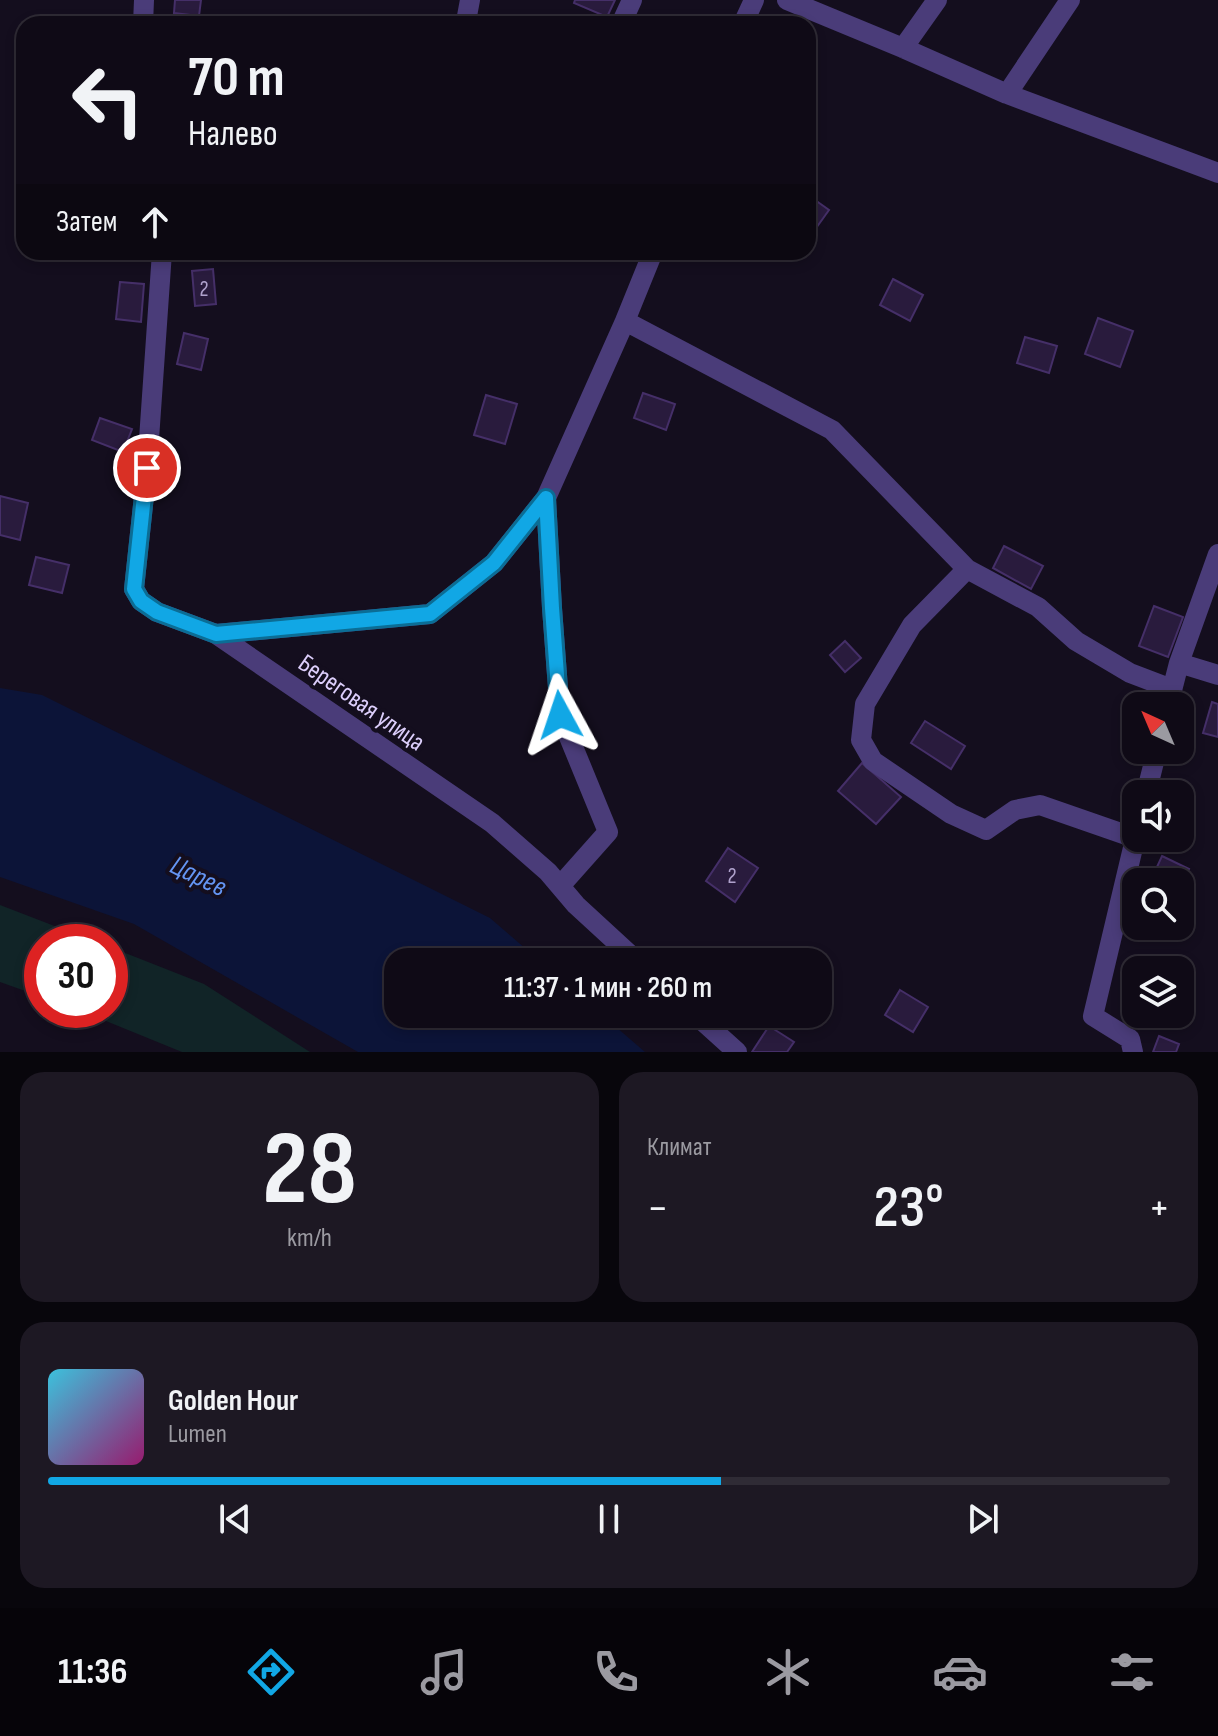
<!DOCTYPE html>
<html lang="ru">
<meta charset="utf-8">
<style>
body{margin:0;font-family:"Sofia Sans Condensed",sans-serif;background:#1d1823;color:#f1f3f6;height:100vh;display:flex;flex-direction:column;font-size:30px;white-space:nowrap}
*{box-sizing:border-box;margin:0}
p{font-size:26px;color:#9b9aa1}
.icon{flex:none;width:44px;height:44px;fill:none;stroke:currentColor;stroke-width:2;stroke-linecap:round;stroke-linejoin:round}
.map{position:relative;height:1052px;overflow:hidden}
.side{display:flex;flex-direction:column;gap:20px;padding:20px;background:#08060c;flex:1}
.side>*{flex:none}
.banner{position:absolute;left:16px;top:16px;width:800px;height:244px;border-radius:24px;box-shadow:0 4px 12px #0003,0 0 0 2px #2f2b35;background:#0f0a16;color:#f1f3f6;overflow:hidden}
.needle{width:52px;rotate:316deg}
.controls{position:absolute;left:1122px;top:692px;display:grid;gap:16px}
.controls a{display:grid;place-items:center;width:72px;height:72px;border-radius:16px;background:#0f0a16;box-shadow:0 4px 12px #0003,0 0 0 2px #2f2b35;font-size:40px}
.speed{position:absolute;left:24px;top:924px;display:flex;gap:16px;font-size:40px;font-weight:700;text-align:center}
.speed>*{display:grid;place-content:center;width:104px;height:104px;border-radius:50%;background:#0f0a16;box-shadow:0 4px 12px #0003,0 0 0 2px #2f2b35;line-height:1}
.speed .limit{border:12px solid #d22;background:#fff;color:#111}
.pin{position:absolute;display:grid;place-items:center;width:68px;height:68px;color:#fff;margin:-34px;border:4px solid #fff;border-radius:50%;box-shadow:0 2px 8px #0007}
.me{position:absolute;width:88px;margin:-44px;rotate:355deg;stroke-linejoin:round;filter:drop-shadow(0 0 6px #0008)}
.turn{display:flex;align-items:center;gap:28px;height:168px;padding:0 40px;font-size:36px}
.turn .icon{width:104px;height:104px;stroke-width:2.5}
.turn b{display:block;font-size:56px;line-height:68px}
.then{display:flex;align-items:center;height:76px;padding:0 40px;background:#0003;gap:16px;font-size:30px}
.big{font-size:60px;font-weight:600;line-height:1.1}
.side .card{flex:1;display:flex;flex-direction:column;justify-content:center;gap:12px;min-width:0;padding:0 28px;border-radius:24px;background:#1d1823}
.side .dial{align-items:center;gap:0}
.dial b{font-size:104px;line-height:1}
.song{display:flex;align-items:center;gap:24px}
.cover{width:96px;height:96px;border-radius:12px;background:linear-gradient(135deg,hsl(190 70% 55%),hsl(320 70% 35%))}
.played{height:8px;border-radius:4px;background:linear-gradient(90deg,#11a7e5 60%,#2f2b35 60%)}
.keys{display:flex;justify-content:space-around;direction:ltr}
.heat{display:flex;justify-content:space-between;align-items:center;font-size:44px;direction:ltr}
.side .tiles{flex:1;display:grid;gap:20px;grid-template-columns:1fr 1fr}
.card:last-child{grid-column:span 2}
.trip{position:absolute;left:384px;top:948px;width:448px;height:80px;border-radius:24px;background:#0f0a16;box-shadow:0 4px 12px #0003,0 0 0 2px #2f2b35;font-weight:600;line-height:80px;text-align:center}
.menu{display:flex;height:128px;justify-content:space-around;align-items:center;background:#060409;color:#9b9aa1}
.menu .icon{width:56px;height:56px}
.menu .on{color:#11a7e5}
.menu b{font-size:36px;color:#f1f3f6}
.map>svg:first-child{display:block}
.green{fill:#112427}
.water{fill:#0c1438}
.building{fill:#291b3d;stroke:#452f68;stroke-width:2}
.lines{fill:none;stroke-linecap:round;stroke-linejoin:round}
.minor{stroke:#4a3c79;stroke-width:20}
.route-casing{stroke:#0b6d95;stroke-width:20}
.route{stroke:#11a7e5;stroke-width:14}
.labels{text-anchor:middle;stroke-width:8;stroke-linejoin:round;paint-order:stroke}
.number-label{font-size:22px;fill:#afa1cc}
.street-label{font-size:26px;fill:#dccefb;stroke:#140e1e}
.water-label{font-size:28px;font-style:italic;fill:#6495f3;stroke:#140e1e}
</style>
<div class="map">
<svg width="1218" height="1052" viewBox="0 0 1218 1052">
<rect width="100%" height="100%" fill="#140e1e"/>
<!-- green -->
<path class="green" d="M0,905L96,942H42V997L0,982Z
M110,947L204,984L310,1052H182L79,1010H110Z"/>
<!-- water -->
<path class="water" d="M0,688L42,695L490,918L541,962H398V1014H601L645,1052H358L134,924L0,877Z"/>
<!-- building -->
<path class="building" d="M175,0H201L199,16L174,13Z
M575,0H615L607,17L574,3Z
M808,195L829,210L814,231L808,227Z
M213,269L216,304L195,306L192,271Z
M893,279L923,295L910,321L880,305Z
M120,282L144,284L141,322L116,319Z
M1098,318L1133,331L1120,367L1085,354Z
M184,333L208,339L201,370L177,364Z
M1025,337L1057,346L1049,373L1017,363Z
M643,393L675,404L666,430L634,418Z
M486,395L517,404L505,444L474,435Z
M100,418L132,429L123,452L92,440Z
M0,496L28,503L20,540L0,535Z
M1004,546L1043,566L1031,589L993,568Z
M36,557L69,565L62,593L29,585Z
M1154,606L1183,617L1168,657L1139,646Z
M845,641L861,658L845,672L830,655Z
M1212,702L1218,704V737L1203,733Z
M925,721L965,746L951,769L911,743Z
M862,763L901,797L876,824L838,791Z
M728,848L758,868L735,902L706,881Z
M1162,856L1189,869L1180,888V882H1155L1151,880Z
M900,990L928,1007L913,1032L885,1015Z
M769,1026L794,1042L787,1052H752Z
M1159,1036L1179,1044L1176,1052H1153Z"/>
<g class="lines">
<!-- minor -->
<path class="minor" d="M787,0L903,48L1007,94L1218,173
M143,24L144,0
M469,24L467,16L470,0
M621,24L632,0
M743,24L754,0
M903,48L937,0
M1007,94L1070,0
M162,252L147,468L134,589L141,601L157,612L216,634L492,823L548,872L576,905L638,962
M653,252L625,321L832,430L967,569L1038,607L1076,641L1130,673L1172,689
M546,498L552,608L560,715L608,832L560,886
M967,569L912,625L865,704L861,740L873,761L951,814L986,830L1015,810L1040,805L1135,838
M216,634L430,614L494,563L546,498L625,321
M1179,663L1218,675
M1168,706L1179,663L1218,554
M1146,794L1157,750
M695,1014L737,1052
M1133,1052L1130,1039L1093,1016L1136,835"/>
</g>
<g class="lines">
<defs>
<path id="route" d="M147,468L134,589L141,601L157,612L216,634L430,614L494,563L546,498L552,608L560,715"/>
</defs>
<!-- route casing -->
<use href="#route" class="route-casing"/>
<!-- route -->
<use href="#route" class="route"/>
</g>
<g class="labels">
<!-- number labels -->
<g class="number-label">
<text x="204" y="296">2</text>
<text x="732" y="883">2</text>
</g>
<!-- street labels -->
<g class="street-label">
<text transform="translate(362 702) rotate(35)" y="9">Береговая улица</text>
</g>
<!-- water labels -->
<g class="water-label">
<text transform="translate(199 875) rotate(26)" y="10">Царев</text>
</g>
</g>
</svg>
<div class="controls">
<a><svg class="needle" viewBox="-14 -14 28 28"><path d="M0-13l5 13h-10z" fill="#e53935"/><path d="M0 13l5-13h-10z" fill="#9b9aa1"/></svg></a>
<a><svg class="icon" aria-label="sound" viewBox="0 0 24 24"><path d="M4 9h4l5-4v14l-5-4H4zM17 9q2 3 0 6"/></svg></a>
<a><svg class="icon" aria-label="search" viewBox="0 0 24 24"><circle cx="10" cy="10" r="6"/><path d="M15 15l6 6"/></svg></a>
<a><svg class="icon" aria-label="layers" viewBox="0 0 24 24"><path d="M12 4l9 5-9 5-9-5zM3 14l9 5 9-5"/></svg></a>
</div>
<div class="speed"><div class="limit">30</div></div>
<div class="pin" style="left:147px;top:468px;background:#d93025"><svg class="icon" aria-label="arrive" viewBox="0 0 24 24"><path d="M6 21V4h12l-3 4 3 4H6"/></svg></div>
<svg class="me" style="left:560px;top:715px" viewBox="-20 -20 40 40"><path d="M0-17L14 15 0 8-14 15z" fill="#11a7e5" stroke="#fff" stroke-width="4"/></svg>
<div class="trip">11:37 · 1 мин · 260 m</div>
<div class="banner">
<div class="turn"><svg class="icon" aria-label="left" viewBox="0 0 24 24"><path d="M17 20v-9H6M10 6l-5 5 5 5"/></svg><div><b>70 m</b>Налево</div></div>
<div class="then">Затем<svg class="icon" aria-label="ahead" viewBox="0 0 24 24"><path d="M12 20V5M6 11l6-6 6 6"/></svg></div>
</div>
</div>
<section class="side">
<div class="tiles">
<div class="card dial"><b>28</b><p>km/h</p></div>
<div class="card"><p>Климат</p>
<div class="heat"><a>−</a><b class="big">23°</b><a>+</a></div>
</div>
<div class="card">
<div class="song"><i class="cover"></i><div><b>Golden Hour</b><p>Lumen</p></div></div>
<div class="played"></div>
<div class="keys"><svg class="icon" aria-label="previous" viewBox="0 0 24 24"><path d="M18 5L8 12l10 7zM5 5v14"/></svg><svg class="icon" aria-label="pause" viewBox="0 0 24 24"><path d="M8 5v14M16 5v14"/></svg><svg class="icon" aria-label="next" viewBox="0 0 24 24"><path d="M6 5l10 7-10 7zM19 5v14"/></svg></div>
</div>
</div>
</section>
<nav class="menu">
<b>11:36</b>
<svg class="icon on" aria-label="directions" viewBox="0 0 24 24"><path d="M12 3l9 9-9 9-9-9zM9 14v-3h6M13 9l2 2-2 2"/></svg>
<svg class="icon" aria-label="music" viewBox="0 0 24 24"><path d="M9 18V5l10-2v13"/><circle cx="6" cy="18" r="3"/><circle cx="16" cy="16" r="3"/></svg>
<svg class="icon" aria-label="phone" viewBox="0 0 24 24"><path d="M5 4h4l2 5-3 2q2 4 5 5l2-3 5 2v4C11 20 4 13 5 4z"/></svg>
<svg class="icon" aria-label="climate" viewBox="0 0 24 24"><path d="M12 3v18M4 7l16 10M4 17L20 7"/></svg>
<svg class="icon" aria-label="car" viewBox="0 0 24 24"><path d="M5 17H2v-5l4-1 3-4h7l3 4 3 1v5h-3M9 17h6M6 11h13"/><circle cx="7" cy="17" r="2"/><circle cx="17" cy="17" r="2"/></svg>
<svg class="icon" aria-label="filters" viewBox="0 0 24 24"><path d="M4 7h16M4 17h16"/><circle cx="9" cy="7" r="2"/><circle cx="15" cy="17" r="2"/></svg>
</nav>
